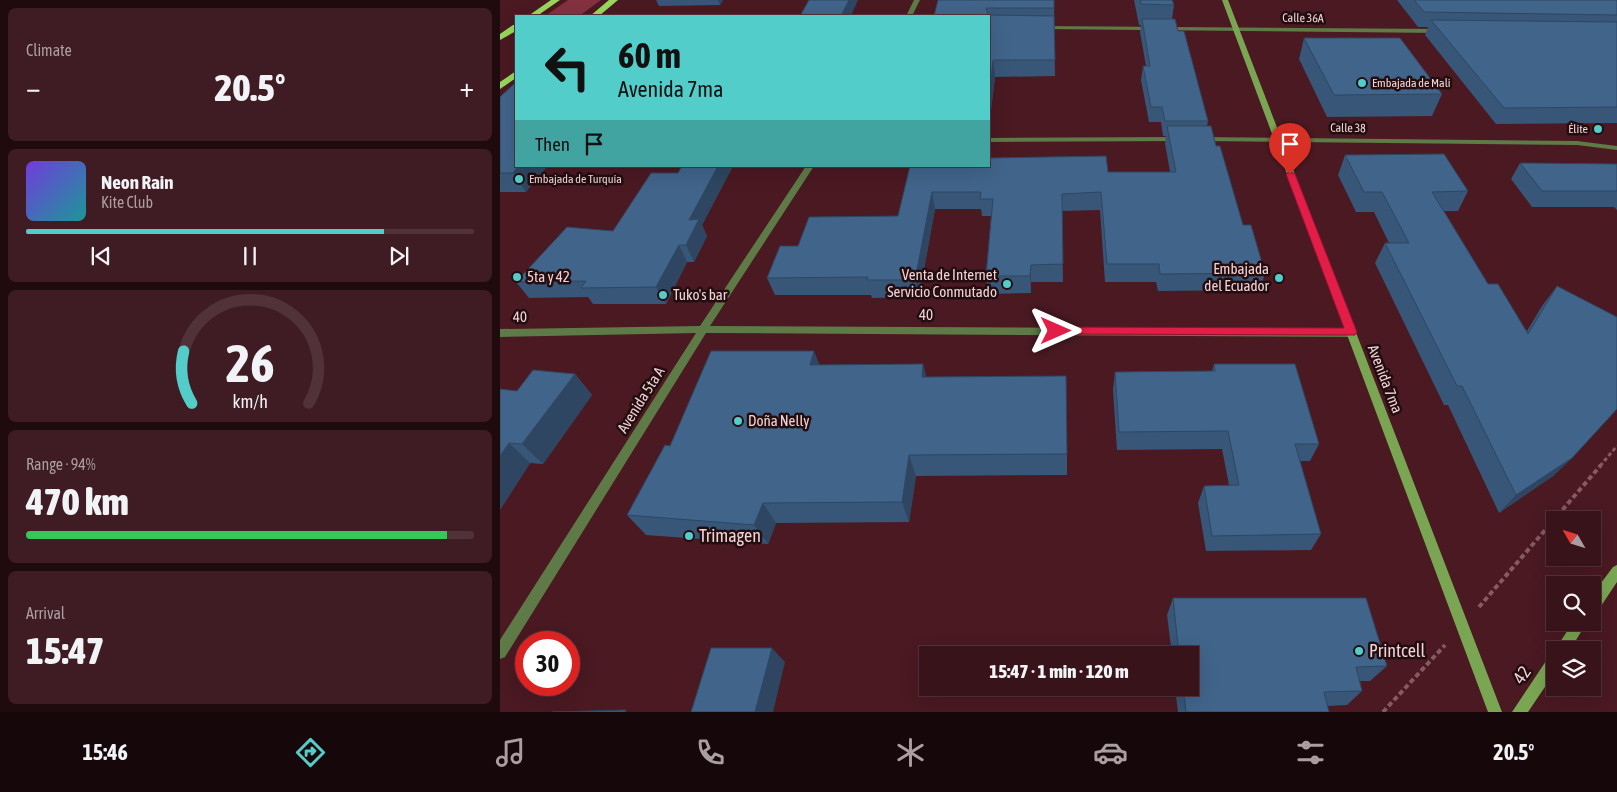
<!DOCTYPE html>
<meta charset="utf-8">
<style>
body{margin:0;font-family:"Asap Condensed",sans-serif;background:#3f1c23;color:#f1f3f6;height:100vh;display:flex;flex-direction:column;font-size:19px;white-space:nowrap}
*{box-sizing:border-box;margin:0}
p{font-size:16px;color:#ab9ea2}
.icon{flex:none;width:28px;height:28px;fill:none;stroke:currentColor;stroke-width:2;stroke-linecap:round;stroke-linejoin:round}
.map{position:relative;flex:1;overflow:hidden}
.panel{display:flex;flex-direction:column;gap:8px;padding:8px;background:#1f0a0e;width:500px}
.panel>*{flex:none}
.top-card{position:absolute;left:15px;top:15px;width:475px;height:152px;border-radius:0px;box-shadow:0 5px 20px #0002,0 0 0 1px #523239;background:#53cdc9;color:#111;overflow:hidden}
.needle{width:32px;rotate:309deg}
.fabs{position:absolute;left:1046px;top:511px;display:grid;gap:10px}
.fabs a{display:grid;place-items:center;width:55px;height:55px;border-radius:0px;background:#38131a;box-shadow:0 5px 20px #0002,0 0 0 1px #523239;font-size:25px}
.speed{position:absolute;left:15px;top:631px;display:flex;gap:10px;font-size:25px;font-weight:700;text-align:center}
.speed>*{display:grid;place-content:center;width:65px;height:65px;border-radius:50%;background:#38131a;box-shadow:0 5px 20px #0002,0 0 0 1px #523239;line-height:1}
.speed .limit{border:8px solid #d22;background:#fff;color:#111}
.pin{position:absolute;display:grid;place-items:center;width:42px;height:42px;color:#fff;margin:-51px -21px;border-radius:50% 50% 50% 0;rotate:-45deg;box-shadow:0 0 5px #0007}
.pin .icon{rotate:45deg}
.me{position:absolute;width:55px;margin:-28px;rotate:90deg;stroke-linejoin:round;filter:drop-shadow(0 0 4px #0008)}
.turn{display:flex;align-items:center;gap:18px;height:105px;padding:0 20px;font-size:22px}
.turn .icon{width:65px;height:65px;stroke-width:2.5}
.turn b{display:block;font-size:35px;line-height:42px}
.then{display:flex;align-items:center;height:48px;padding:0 20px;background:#0003;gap:10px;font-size:19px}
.big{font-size:38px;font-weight:800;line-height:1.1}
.panel .tile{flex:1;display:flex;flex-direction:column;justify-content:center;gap:8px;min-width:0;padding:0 18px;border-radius:8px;background:#3f1c23}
.panel .dial{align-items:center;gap:0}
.dial svg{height:130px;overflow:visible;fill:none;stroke:#523239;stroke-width:7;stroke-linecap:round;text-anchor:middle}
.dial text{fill:#f1f3f6;stroke:none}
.song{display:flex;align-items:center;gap:15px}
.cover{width:60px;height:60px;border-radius:8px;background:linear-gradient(135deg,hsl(260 70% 55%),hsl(180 70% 35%))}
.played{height:5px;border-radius:2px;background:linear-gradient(90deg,#53cdc9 80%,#523239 80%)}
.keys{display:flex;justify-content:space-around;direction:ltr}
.heat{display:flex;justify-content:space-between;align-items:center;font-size:28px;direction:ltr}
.charge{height:8px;border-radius:4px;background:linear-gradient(90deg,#34c759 94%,#523239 0)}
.trip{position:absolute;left:419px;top:646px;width:280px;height:50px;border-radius:0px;background:#38131a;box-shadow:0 5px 20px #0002,0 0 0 1px #523239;font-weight:800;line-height:50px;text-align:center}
.tabs{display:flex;height:80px;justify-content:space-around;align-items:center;background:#16080a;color:#ab9ea2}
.tabs .icon{width:35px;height:35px}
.tabs .active{color:#53cdc9}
.tabs b{font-size:22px;color:#f1f3f6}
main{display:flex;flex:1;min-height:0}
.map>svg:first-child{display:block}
.green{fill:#843140}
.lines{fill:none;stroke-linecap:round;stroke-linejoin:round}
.path-far1{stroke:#855a61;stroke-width:3;stroke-dasharray:4 2.5;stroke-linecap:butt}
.path{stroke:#855a61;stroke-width:4;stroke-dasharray:5 3;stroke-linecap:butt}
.minor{fill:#5e7a47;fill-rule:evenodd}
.secondary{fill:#7aa653;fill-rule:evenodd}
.trunk{fill:#98d85d;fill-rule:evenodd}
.wall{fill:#385677}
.shaded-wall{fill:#2e4661}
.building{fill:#41648a;stroke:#2e4661}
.route{fill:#e11d48;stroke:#92132f}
.poi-dot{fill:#53cdc9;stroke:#220d10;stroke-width:2}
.labels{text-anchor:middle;stroke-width:5;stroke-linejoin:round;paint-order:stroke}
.far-street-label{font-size:12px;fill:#f3d2d5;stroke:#220d10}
.far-poi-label{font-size:12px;fill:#f3d2d5;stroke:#220d10;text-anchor:start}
.poi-label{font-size:15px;fill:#f3d2d5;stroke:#220d10;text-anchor:start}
.street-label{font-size:15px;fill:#f3d2d5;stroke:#220d10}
.near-poi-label{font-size:18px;fill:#f3d2d5;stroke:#220d10;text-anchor:start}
.near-street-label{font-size:18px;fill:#f3d2d5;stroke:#220d10}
</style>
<main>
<section class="panel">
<div class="tile"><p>Climate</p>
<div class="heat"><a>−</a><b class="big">20.5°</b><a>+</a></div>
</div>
<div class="tile">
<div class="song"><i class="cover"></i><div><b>Neon Rain</b><p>Kite Club</p></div></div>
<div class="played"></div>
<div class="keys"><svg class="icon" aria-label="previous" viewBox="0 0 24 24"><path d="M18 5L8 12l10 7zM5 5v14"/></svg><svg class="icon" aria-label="pause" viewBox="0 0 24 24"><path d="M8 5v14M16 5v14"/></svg><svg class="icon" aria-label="next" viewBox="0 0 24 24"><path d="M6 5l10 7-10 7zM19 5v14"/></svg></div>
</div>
<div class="tile dial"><svg viewBox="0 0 100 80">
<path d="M14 69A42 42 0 1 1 86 69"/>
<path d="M14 69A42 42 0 0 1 9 37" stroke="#53cdc9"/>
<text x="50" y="56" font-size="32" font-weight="700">26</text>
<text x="50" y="72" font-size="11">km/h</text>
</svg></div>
<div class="tile"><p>Range · 94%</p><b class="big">470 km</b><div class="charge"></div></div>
<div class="tile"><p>Arrival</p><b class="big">15:47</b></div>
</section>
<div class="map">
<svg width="1117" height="712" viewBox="0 0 1117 712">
<rect width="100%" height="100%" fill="#4a1922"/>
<!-- green -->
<path class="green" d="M68,0H101L79,16H45Z"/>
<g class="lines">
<!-- path-far1 -->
<path class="path-far1" d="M1100,466L1117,446"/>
<!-- path -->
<path class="path" d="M979,607L1101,465
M883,712L945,645"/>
<!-- minor -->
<path class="minor" d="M414,0H420L412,16H406Z
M540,26L940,29L943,31L940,33L542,29L540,28Z
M679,137H682V141L489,142V138Z
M698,137L1077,141L1117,146V150L1077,145L701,141H698Z
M306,166H314L210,326L851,329L856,333L851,337L206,333L5,657L0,659V640L196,333L0,337V329L200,326Z"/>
<!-- secondary -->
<path class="secondary" d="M722,0H728L1002,712H988Z
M1117,565V582L1097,612L1092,613V595L1113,567Z
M1073,622H1087L1070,650H1055Z
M1055,653V672L1028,712H1012L1050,655Z"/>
<!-- trunk -->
<path class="trunk" d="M51,0H60L37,16H28Z
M109,0H118L99,16H90Z
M13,25H16V31L0,40V34Z
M16,71V78L0,89V82Z"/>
</g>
<!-- wall -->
<path class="wall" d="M156,0H223L220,5L159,6Z
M438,0H554L555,76L495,77L490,118H489V16Z
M634,0H672L674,5L672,19L678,31L708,121L707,126L716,146L743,225L765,273L760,290L658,291L656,282H605L600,210L562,211L563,282H531V293L488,294L486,276L491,216H482L481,209H435L419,297L372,298L371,295H275L267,278L298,246L398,216L410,166L608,172H670L665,143L666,136H663L661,122H649L641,80L643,66H646L640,32L641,25H639Z
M897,0H1117V123L996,124L925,35L928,27H918Z
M804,38L942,94L932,116L827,117L799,59Z
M0,97L26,192H0Z
M845,155L968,191L958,211H944L988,284L1027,331L1042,306L1057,286L1072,458L1053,476L999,513L948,405H944L875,263L885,243H889L874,212H856L838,175Z
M1020,163L1117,164V210L1114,207H1032L1011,179Z
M182,166H249H233L202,225L207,236L194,262H187L166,304H93L88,297L29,298L16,282L113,231L178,173Z
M714,364L819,444L810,461H800L821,534L811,550L706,551L698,503L704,486L729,485L722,449L617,450L613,390L615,372L712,371Z
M320,365L426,377L567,454V475L416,476L409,522L276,523L268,544L146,535L127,515L170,446Z
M75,374L92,395L43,464L30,463L0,510V389L17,391Z
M673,598L887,666L870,681H860L862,691L847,705L827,706L829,712H678L675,688H690V655H672L667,615Z"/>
<!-- shaded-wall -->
<path class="shaded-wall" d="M218,0H223L220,5Z
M349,0H358L351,16H341Z
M493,60L495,77L490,118L489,102Z
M18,166H48L26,192L13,173Z
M218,166H233L202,225L207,236L194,262L186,245L189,220Z
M432,192L435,209L419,297L415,280Z
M179,245L187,262L166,304L156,287Z
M531,265V293L530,276Z
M314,351L323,373L310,365Z
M423,364L429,387L422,377Z
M75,374L92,395L43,464L22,444Z
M9,443L30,463L0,510V456Z
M409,455L416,476L409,522L402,502Z
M1072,458L1053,476L999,513L1016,495Z
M263,503L276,523L268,544L254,525Z
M272,648L285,662L273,712H255Z"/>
<!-- building -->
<path class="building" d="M309,0H349L341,16H300Z
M438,0H554V8H486L488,15L554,16L555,60H493L489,102V16H434Z
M640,0H672L674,5L641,4Z
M914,0H1117V15L924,12Z
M642,19H675L678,31H684L708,121H665L662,107H651L643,66H650Z
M931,20L1117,22V107L1004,108Z
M804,38H900L942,94L834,95Z
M16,82V166H18L13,173H0V97Z
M667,126H711L716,146H720L743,225H751L765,273L660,274L659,264H607L601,192L562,194L563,264L531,265L530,276H486L493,199H480L481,192H432L415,280H367L368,277L267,278L280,246H298L309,217L398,216L410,166H489V158L606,156L608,172H676Z
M944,154L968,191L932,192L988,284H998L1028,334L1057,286L1117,317V409L1072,458L1016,495L962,386H957L885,243H909L882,192H864L845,155Z
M1020,163L1117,164V191H1042Z
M182,166H218L189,220L199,219L186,245H179L156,287L81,288L86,281L16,282L67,227L113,231L151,173H178Z
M211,351H314L310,365L423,364L422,377L566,376L567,454L409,455L402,502L263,503L254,525L127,515L165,445L170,446Z
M714,364H795L819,444H795L821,534L712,536L704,486L739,485L728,431L619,432L615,372L715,371Z
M33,370L75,374L22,444L9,443L0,456V389L17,391Z
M673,598H866L887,666L856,667L862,691L824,692L829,712H686L683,688H690V655H679Z
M211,648H272L255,712H191Z
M126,710L125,712H52Z"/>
<!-- route -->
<path class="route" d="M790,171L795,174L857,332L855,335L552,334V328L556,327L844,328L786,174Z"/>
<!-- markers -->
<g class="poi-dot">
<circle cx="862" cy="83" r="5"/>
<circle cx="1098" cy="129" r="5"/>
<circle cx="19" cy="179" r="5"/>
<circle cx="17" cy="277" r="5"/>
<circle cx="779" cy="278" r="5"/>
<circle cx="507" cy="284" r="5"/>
<circle cx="163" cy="295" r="5"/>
<circle cx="238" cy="421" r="5"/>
<circle cx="189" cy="536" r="5"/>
<circle cx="859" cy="651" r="5"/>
</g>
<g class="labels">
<!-- far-street labels -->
<g class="far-street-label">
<text transform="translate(803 18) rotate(1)" y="4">Calle 36A</text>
<text transform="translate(848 128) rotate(1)" y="4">Calle 38</text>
</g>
<!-- far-poi labels -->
<g class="far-poi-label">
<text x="872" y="87">Embajada de Mali</text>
<text x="1088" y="133" text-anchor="end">Élite</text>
<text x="29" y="183">Embajada de Turquía</text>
</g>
<!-- poi labels -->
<g class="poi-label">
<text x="769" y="274" text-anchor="end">Embajada<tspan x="769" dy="17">del Ecuador</tspan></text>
<text x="497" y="280" text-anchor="end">Venta de Internet<tspan x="497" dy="17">Servicio Conmutado</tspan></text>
<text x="27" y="282">5ta y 42</text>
<text x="173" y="300">Tuko's bar</text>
<text x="248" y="426">Doña Nelly</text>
</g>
<!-- street labels -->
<g class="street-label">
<text x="426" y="320">40</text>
<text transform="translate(20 317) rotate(-1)" y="5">40</text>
<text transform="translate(885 379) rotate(69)" y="5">Avenida 7ma</text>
<text transform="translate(141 400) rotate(-58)" y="5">Avenida 5ta A</text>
</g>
<!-- near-poi labels -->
<g class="near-poi-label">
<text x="199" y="542">Trimagen</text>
<text x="869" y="657">Printcell</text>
</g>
<!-- near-street labels -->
<g class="near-street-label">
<text transform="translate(1022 675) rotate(-55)" y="6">42</text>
</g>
</g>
</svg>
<div class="fabs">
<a><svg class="needle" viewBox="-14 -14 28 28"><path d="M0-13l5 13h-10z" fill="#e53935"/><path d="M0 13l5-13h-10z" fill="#ab9ea2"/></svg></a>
<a><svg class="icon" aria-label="search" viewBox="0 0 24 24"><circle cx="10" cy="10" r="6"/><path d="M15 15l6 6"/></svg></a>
<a><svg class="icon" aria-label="layers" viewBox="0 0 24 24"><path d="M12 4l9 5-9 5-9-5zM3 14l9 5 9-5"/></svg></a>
</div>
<div class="speed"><div class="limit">30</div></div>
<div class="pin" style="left:790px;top:174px;background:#d93025"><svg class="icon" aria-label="arrive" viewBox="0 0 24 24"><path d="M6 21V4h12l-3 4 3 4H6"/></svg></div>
<svg class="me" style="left:556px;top:331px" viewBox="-20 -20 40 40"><path d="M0-17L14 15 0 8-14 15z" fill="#e11d48" stroke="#fff" stroke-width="4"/></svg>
<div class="trip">15:47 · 1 min · 120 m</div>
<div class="top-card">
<div class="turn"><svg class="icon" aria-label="left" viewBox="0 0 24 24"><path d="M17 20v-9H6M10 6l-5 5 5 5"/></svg><div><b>60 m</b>Avenida 7ma</div></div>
<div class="then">Then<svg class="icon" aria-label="arrive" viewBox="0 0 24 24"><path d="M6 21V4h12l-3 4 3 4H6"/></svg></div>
</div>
</div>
</main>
<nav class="tabs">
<b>15:46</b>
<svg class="icon active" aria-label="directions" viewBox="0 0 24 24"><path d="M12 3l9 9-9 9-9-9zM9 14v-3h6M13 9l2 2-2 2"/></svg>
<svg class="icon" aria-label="music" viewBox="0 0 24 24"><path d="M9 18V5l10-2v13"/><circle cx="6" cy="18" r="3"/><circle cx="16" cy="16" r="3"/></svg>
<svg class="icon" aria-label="phone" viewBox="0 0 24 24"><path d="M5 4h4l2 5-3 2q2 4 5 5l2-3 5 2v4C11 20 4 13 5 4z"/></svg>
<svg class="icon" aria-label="climate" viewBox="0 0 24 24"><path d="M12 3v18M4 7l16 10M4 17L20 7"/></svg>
<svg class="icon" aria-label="car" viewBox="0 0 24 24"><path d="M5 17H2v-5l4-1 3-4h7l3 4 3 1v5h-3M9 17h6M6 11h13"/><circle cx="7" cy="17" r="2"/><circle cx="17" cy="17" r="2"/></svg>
<svg class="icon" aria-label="filters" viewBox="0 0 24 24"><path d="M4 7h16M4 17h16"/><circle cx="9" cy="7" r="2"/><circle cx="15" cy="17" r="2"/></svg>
<b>20.5°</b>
</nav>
